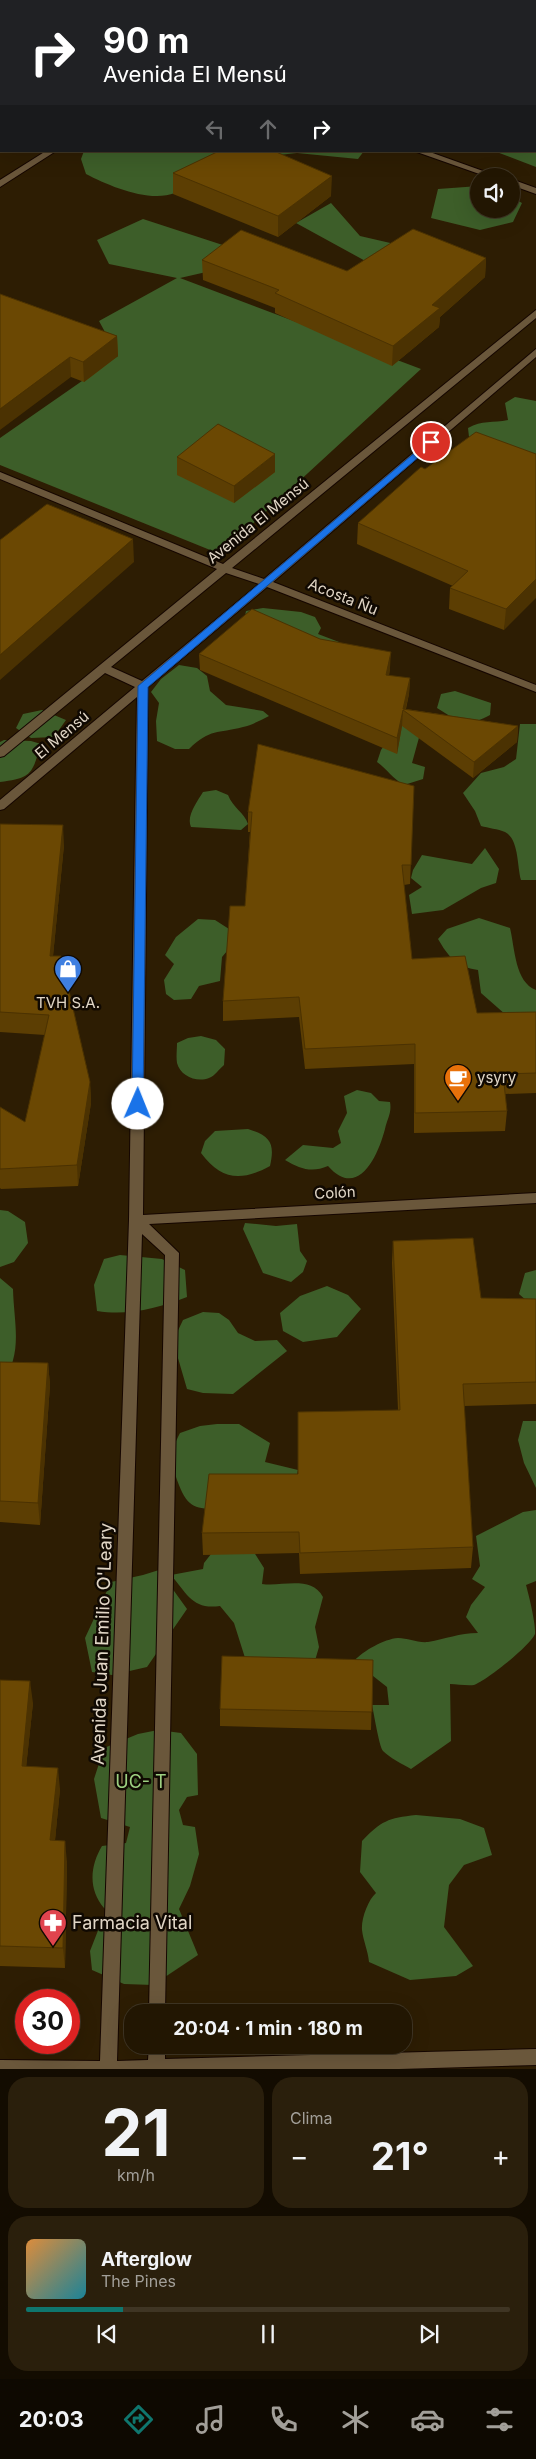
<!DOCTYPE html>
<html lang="es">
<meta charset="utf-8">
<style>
body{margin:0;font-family:Inter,sans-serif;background:#2a1f0c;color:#f1f3f6;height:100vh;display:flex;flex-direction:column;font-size:19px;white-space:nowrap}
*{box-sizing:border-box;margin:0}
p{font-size:16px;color:#a29f99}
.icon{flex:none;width:28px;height:28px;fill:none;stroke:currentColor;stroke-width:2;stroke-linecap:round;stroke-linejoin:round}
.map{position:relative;height:2069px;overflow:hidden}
.details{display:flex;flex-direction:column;gap:8px;padding:8px;background:#130c01;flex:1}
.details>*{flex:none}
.banner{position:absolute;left:0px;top:0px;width:536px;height:152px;box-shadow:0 5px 20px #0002,0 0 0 1px #3f3524;background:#202124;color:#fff;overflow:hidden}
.tools{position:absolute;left:470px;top:168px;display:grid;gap:10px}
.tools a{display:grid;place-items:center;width:50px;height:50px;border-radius:50%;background:#221602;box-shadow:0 5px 20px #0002,0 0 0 1px #3f3524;font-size:25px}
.speed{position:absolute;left:15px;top:1989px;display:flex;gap:10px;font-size:25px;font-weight:700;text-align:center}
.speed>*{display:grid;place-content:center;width:65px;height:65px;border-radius:50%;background:#221602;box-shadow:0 5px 20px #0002,0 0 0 1px #3f3524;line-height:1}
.speed .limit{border:8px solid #d22;background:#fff;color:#111}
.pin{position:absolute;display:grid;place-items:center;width:42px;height:42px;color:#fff;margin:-21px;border:2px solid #fff;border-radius:50%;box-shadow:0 1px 5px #0007}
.me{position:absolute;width:55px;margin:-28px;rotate:1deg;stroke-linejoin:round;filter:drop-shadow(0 0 4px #0008)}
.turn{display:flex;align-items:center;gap:18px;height:105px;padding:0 20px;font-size:22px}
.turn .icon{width:65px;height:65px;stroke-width:2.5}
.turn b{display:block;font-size:35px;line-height:42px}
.lanes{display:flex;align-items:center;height:48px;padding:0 20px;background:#0003;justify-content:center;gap:25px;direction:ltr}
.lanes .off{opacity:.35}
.big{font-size:38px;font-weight:700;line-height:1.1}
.details .card{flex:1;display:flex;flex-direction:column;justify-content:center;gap:8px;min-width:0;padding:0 18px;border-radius:20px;background:#2a1f0c}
.details .dial{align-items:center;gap:0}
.dial b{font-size:65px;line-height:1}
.song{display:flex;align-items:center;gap:15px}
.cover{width:60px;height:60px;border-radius:8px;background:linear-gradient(135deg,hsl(30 70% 55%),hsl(190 70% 35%))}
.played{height:5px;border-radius:2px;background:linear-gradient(90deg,#0f766e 20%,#3f3524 20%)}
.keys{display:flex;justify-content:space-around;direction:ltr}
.heat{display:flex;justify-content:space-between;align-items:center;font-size:28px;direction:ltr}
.details .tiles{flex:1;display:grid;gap:8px;grid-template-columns:1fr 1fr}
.card:last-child{grid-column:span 2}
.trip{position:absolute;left:124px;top:2004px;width:288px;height:50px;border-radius:20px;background:#221602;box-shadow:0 5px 20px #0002,0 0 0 1px #3f3524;font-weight:700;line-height:50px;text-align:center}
.dock{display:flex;height:80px;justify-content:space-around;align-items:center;background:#0e0901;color:#a29f99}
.dock .icon{width:35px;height:35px}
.dock .on{color:#0f766e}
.dock b{font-size:22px;color:#f1f3f6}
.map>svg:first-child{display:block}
.forest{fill:#3d5e29}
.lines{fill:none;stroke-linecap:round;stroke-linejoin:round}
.minor-casing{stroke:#150600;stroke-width:2}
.minor{fill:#6a573b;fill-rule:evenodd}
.wall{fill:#5c3e03}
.shaded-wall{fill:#4b3202}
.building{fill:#6b4803;stroke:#4b3202}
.route{fill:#1a73e8;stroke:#114b97}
.labels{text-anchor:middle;stroke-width:5;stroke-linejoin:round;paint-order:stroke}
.street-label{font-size:15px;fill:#e1d6c6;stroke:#100902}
.poi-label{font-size:15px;fill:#e1d6c6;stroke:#100902}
.near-street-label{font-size:18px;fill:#e1d6c6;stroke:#100902}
.near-park-label{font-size:18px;fill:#9dd081;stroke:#100902}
.near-poi-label{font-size:18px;fill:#e1d6c6;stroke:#100902;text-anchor:start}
</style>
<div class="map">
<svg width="536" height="2069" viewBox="0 0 536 2069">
<rect width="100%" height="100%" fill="#2d1d03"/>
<!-- forest -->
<path class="forest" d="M535,73H536V167L494,151H535Z
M84,151H225L245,160C222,171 199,185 175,193C149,203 109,186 86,174L81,159Z
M253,151H364L358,159L297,153L261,157Z
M479,186V209H511V197L522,203L513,222L480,230L431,218L438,189Z
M331,203L360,236L412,248L380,269L296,223Z
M143,219L235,249L215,270L180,278L421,369L220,554L0,465V438L118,356L99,321L177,278L109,264L97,240Z
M515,397L536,401V477L469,437L468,428C482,420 493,423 508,420L505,403Z
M263,608L301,612L315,617L321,628L318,634L339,642L342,649L244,621L246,611Z
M179,665L197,668L207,676L210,691L226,705L263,711L269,716C261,720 252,725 243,727C217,734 211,728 189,749H175L157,741L156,721L159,703L151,692L161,679Z
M455,691L491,703L490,715C466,728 459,722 437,708L441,694Z
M42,710L66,720L54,737L31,738L16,728L23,714Z
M520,724H536V880H521C517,866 519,839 505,832C498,829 488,828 481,826L475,811L463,793L481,773L504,767L516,759Z
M398,726H411L420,734L412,763L425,767L423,779L404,785C393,779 387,769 377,762L381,750Z
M4,740L31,741L41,744C32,773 33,778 0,782V742Z
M216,790L228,795C233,808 244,812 248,824L241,830L191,827C186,816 197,802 203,792Z
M485,848L499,869L496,883L481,888L443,910L412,914L409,895L422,887L411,878L413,870L422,855L472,864Z
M479,918L510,928C515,949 515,982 536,990V1026L514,1022L481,993L478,970C456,967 448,956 438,939L447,929Z
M198,919L215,920L229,929L233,944L222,957L220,981L199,986L191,999L174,1000L166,994L164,980L174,964L165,955L176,937Z
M201,1036L216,1040L225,1049L224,1065C219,1069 215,1076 209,1078C197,1083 180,1076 177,1063C176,1057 177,1049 177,1043L188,1038Z
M357,1090L371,1093L379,1101L390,1102C392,1113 387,1119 385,1129C378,1156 358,1200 328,1166C312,1173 300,1169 285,1160L303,1145L333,1148L341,1143L338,1131L347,1113L344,1096Z
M248,1129C271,1136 275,1144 270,1166C241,1182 221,1180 201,1153L205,1141L215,1131Z
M0,1210L8,1211L25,1222L28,1243L14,1262L0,1267Z
M245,1223L276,1226L297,1224L300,1251L307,1261L303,1272L291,1282L263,1273L243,1229Z
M120,1255L162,1259L185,1270L187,1297C158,1308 129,1316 97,1311L94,1285L104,1259Z
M536,1270V1309L519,1294L525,1273Z
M0,1278L13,1289C14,1326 24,1354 0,1386Z
M327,1286L348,1295L361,1309L337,1337L303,1342L283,1331L280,1313L300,1296Z
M203,1312L219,1313L229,1320L238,1333L255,1341L277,1340L287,1351L233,1394L203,1393L187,1389L173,1341L183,1320Z
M523,1421H536V1488L524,1463L518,1440Z
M217,1424H239L270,1443L265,1462L298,1470L294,1489C271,1495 209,1520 190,1503C184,1498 180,1488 177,1480C170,1459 170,1452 180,1433L200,1426Z
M536,1510V1581L526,1585C529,1596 536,1624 535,1634C531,1645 486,1681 474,1685C467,1686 457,1684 450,1684L451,1741L411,1769C402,1764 390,1758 383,1751C379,1746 374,1714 372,1705H389L387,1687L354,1661C363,1651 384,1639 398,1638C408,1638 417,1643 428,1642C446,1639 459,1633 478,1633L466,1617L471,1605L485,1587L472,1579L480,1566L476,1536L523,1512Z
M215,1549H252L264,1568L262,1584C282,1587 311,1575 323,1597L315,1627L319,1647L314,1664L246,1661L234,1623L220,1606C193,1610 187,1594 171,1575L203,1569L204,1563Z
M159,1570L187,1609L147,1667L112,1675L92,1672L85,1638L111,1582L143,1575Z
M158,1730L181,1733L197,1754L198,1795L187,1797L179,1810L183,1825L195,1827L199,1854L190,1886L179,1909L198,1955L153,1985L124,1984L92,1970L90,1951L99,1928L125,1920C118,1916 109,1913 104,1908C88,1889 90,1866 102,1846L126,1843L130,1827L101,1818L94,1779L104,1748L138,1734Z
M416,1815L460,1819L484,1828L492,1855L464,1865L449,1885L444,1927L473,1966L456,1976L410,1980L369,1962C368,1951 363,1940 362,1930C361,1919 368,1900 376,1893L360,1872L362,1841C381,1821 388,1818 416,1815Z"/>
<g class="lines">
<defs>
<path id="minor" d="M46,151H56L0,187V180Z
M414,151H427L497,176H485Z
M511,179L536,188V194L511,185Z
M536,310V318L232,568L264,579L536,349V357L273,582L536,685V692L267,587L148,687L143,1215L536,1193V1203L149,1224L179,1253L165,2012H149L165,1255L142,1234L117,2061L148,2060L149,2045H165V2059L536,2049V2065L399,2069H0V2060L100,2061L129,1220L137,697L4,809L0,810V800L135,687L105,673L4,756L0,757V747L217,569L0,479V472L223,564ZM226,573L259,584L142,681L111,667Z"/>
</defs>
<!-- minor casing -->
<use href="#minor" class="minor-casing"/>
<!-- minor -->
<use href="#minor" class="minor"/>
</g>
<!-- wall -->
<path class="wall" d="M0,0H191L188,1H1V81L0,80Z
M173,173L331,196L278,237L173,194Z
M486,258L485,277L440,317L439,327L392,366L275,313V308L203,280L202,260L347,271Z
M0,294L117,336L118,356L84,382L71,377Z
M536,454L504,630L449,609L450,588L453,586L357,544L358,523L425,469Z
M177,457L275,472L234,503L177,475Z
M320,639L390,668L389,676L410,678L409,694L406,709L518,726L517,742L473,778L402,726L397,754L200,670L199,654Z
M414,786L410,884L404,885L412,959L477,1013L536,1012V1093L505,1094L507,1111L505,1131L414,1133V1064L305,1069L299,1017L223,1021V1001L245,906L250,832H248V812Z
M0,824L64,845L53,956L90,1082L91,1103L78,1186L1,1189L0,1188V1107L25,1122L45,1035L0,1032Z
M393,1241L481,1298L536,1299V1404L464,1406L473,1547L471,1568L300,1574L299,1553L203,1555L202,1533L298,1474L398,1410L392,1263Z
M0,1362L48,1363L50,1385L40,1525L0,1522Z
M373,1660L371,1730L220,1726V1709Z
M0,1680L33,1703L26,1767L60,1789L55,1840L67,1862L65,1968L0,1966Z"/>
<!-- shaded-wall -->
<path class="shaded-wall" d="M162,0H191L188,1H160Z
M536,40V57L535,58V41Z
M332,176L331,196L278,237V216Z
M486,258L485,277L440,317L439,327L392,366L393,346L432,305Z
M117,336L118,356L84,382L83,362Z
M70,357L71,377L0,430V409Z
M275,454V472L234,503V486Z
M133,539L134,562L0,680V655Z
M536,579V598L504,630L506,609Z
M391,652L390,668L386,691V675Z
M410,678L409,694L405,711L403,710Z
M403,710L402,726L397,754V738Z
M518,726L517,742L473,778L474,762Z
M63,825L64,845L51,976L50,956Z
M90,1082L91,1103L78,1186L77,1165Z
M48,1363L50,1385L40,1525L38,1503Z
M30,1681L33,1703L24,1787L22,1766Z
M58,1768L60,1789L53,1861L50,1840Z
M65,1841L67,1862L65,1968L63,1948Z"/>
<!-- building -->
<path class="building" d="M0,0H162L160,1H1V68L0,67Z
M445,0H536V40L535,41V1H444Z
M219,151H274L332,176L278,216L173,173Z
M413,229L486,258L432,305L440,308L393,346L275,293L279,290L202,260L241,230L347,271Z
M0,294L117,336L83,362L70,357L0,409Z
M218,424L275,454L234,486L177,457Z
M476,432L536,454V579L506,609L450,588L468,571L358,523L421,467L425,469Z
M47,504L133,539L0,655V540Z
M252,609L320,639L391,652L386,675L410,678L403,709L518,726L474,762L403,710L397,738L199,654Z
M258,744L414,786L411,865H402L412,959L465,956L477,1013L536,1012V1073L503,1074L507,1111L415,1113V1044L305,1049L299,997L223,1001L230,906H245L252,812H248Z
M0,824L63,825L50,956H61L90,1082L77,1165L0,1169V1107L25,1122L49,1015L0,1012Z
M473,1238L481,1298L536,1299V1382L463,1384L473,1547L300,1553L299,1532L202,1533L209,1474H298V1412L400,1410L393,1241Z
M0,1362L48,1363L38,1503L0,1501Z
M222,1656L373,1660L372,1712L220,1709Z
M0,1680L30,1681L22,1766L58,1768L50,1840L65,1841L63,1948L0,1946Z"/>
<!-- route -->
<path class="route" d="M431,439L436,442L434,444L148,687L143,1104L142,1107H134L132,1104L138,686Z"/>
<!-- icons -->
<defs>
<symbol id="shop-pin" viewBox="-11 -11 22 30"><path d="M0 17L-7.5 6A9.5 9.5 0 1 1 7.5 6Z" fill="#3f7fe0" stroke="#100902"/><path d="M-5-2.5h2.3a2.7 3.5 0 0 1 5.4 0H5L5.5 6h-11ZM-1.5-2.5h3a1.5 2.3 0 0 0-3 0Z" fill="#fff"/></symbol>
<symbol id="cafe-pin" viewBox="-11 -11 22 30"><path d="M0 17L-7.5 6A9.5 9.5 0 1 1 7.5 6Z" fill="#e8710a" stroke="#100902"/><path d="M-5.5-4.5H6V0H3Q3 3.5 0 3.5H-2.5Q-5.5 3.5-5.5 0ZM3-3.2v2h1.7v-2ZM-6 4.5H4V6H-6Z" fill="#fff"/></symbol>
<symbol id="pharmacy-pin" viewBox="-11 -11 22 30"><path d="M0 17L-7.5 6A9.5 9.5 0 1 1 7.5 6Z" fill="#e0444e" stroke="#100902"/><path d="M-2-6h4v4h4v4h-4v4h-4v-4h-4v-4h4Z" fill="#fff"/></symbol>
</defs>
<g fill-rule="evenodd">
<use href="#shop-pin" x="52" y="953" width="32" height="43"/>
<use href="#cafe-pin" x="442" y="1062" width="32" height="43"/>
<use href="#pharmacy-pin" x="37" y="1907" width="32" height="43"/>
</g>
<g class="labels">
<!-- street labels -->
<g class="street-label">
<text transform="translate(258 521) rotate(-39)" y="5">Avenida El Mensú</text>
<text transform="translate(343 597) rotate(22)" y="5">Acosta Ñu</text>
<text transform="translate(62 735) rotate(-40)" y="5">El Mensú</text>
<text transform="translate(335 1193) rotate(-3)" y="5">Colón</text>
</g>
<!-- poi labels -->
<g class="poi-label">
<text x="68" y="1008">TVH S.A.</text>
<text x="477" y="1083" text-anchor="start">ysyry</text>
</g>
<!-- near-street labels -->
<g class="near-street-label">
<text transform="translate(102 1644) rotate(-88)" y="6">Avenida Juan Emilio O'Leary</text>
</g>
<!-- near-park labels -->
<g class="near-park-label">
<text x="141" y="1788">UC- T</text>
</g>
<!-- near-poi labels -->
<g class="near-poi-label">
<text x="72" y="1929">Farmacia Vital</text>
</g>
</g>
</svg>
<div class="tools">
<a><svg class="icon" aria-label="sound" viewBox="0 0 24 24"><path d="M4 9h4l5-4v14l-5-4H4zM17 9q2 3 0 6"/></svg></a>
</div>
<div class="speed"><div class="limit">30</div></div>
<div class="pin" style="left:431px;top:442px;background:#d93025"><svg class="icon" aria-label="arrive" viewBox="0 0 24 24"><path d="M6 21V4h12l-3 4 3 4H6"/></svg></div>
<svg class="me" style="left:138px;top:1104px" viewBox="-20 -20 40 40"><circle r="19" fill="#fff"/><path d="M0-13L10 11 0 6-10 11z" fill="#1a73e8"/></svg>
<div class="trip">20:04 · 1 min · 180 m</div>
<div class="banner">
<div class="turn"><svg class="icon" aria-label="right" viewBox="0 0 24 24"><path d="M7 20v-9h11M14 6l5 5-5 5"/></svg><div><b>90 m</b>Avenida El Mensú</div></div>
<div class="lanes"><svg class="icon off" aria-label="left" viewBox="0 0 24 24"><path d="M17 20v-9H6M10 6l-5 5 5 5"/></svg><svg class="icon off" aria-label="ahead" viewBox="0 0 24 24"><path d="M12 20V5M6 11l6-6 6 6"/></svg><svg class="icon" aria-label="right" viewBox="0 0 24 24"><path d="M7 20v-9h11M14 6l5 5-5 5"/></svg></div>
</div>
</div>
<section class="details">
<div class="tiles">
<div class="card dial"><b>21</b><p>km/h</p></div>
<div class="card"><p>Clima</p>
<div class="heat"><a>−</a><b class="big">21°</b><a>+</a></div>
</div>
<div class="card">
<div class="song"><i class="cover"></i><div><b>Afterglow</b><p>The Pines</p></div></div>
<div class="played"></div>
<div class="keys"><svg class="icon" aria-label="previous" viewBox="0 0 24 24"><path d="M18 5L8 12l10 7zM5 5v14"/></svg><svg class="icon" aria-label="pause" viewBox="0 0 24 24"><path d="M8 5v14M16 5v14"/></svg><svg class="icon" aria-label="next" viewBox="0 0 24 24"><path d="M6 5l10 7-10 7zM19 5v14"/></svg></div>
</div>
</div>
</section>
<nav class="dock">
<b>20:03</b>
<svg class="icon on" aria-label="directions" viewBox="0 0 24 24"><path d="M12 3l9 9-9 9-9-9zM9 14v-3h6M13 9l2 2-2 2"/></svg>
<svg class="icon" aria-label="music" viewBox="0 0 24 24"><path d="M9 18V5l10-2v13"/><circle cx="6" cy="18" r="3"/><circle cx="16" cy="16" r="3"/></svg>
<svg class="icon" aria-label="phone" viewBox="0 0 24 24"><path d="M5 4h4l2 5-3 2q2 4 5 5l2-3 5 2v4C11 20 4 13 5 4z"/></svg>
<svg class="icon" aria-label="climate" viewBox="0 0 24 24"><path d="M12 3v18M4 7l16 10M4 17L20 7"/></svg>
<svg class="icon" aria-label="car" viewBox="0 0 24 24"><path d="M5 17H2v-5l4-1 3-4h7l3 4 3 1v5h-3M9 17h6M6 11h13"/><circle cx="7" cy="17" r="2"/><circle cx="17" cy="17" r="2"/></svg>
<svg class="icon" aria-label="filters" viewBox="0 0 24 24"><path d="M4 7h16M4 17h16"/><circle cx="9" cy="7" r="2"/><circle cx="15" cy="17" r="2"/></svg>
</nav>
